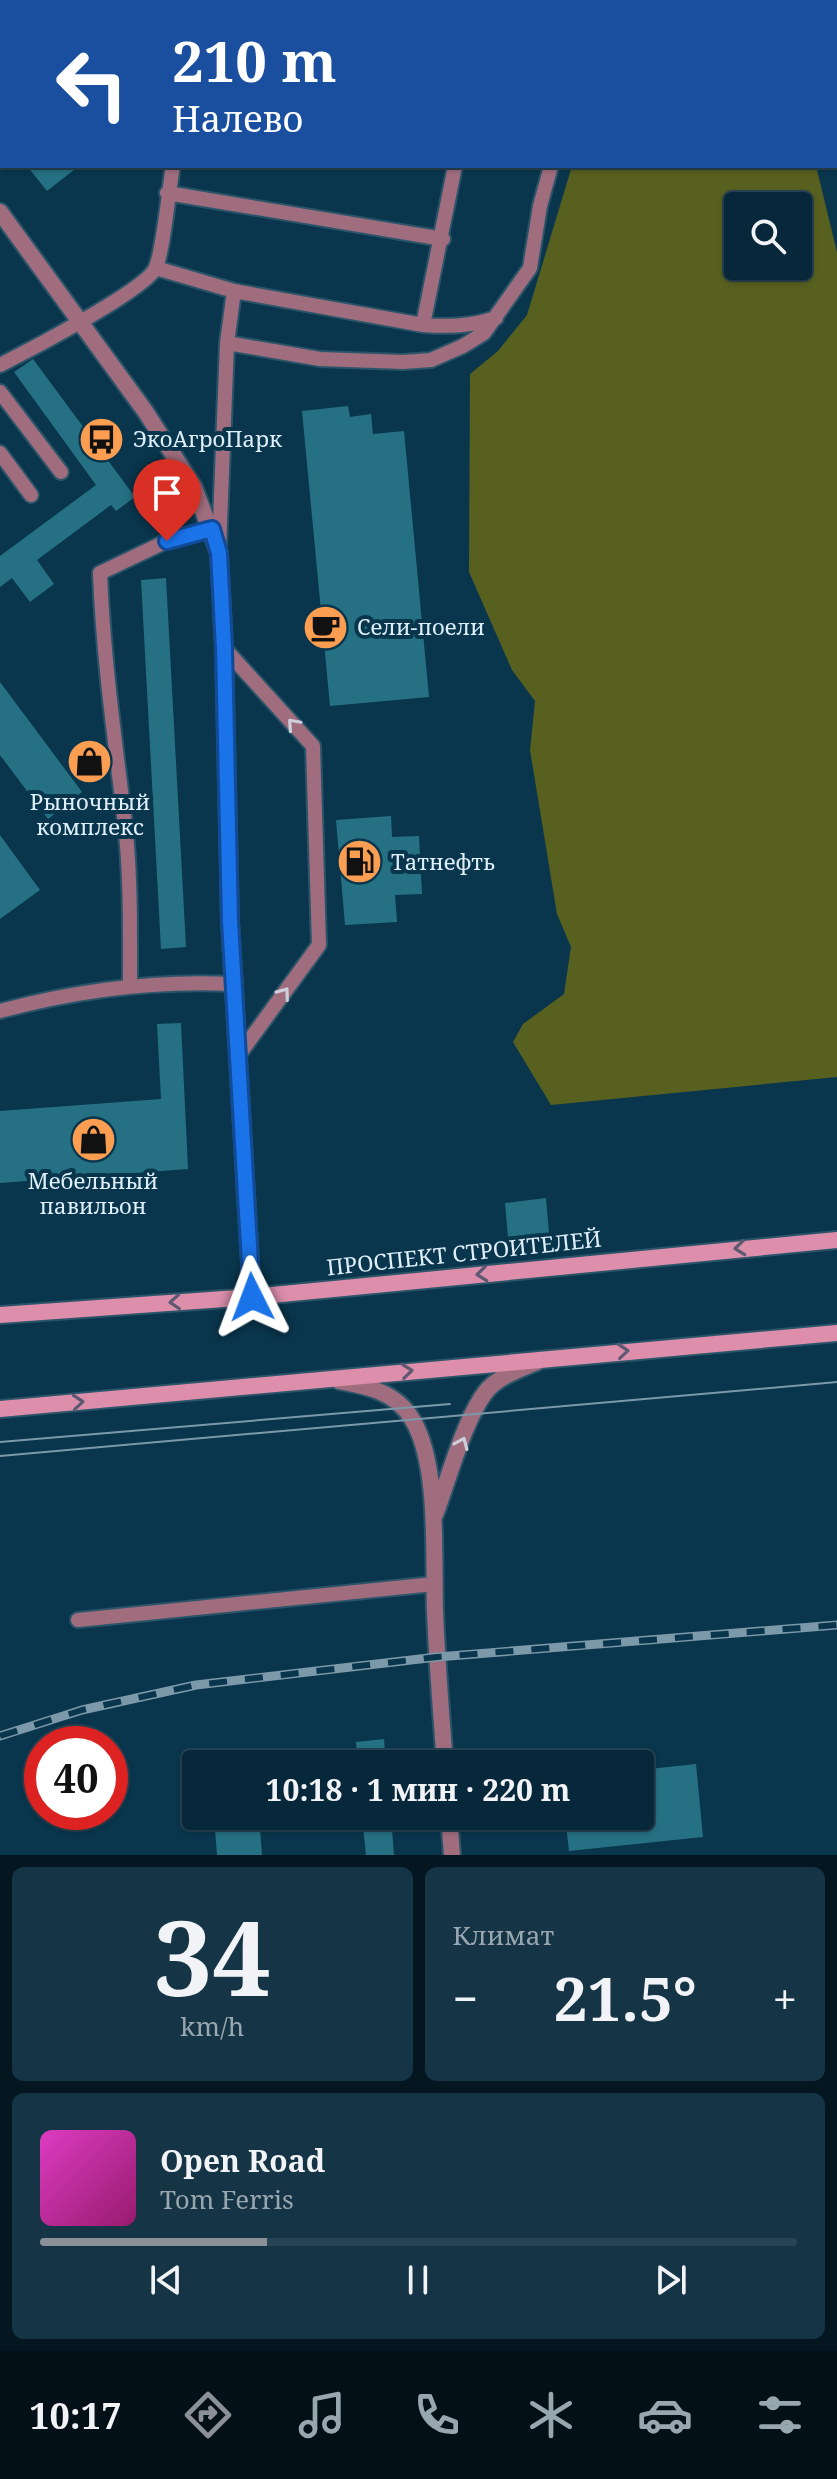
<!DOCTYPE html>
<html lang="ru">
<meta charset="utf-8">
<style>
body{margin:0;font-family:"Noto Serif",serif;background:#153445;color:#f1f3f6;height:100vh;display:flex;flex-direction:column;font-size:30px;white-space:nowrap}
*{box-sizing:border-box;margin:0}
p{font-size:26px;color:#98a6af}
.icon{flex:none;width:44px;height:44px;fill:none;stroke:currentColor;stroke-width:2;stroke-linecap:round;stroke-linejoin:round}
.map{position:relative;height:1855px;overflow:hidden}
.sheet{display:flex;flex-direction:column;gap:12px;padding:12px;background:#041620;flex:1}
.sheet>*{flex:none}
.guide{position:absolute;left:0px;top:0px;width:838px;height:168px;box-shadow:0 2px 6px #0004,0 0 0 2px #284454;background:#1a4fa0;color:#fff;overflow:hidden}
.controls{position:absolute;left:724px;top:192px;display:grid;gap:16px}
.controls a{display:grid;place-items:center;width:88px;height:88px;border-radius:8px;background:#07283a;box-shadow:0 2px 6px #0004,0 0 0 2px #284454;font-size:40px}
.speed{position:absolute;left:24px;top:1726px;display:flex;gap:16px;font-size:40px;font-weight:700;text-align:center}
.speed>*{display:grid;place-content:center;width:104px;height:104px;border-radius:50%;background:#07283a;box-shadow:0 2px 6px #0004,0 0 0 2px #284454;line-height:1}
.speed .limit{border:12px solid #d22;background:#fff;color:#111}
.pin{position:absolute;display:grid;place-items:center;width:68px;height:68px;color:#fff;margin:-82px -34px;border-radius:50% 50% 50% 0;rotate:-45deg;box-shadow:0 0 8px #0007}
.pin .icon{rotate:45deg}
.me{position:absolute;width:88px;margin:-44px;rotate:357deg;stroke-linejoin:round;filter:drop-shadow(0 0 6px #0008)}
.turn{display:flex;align-items:center;gap:28px;height:168px;padding:0 40px;font-size:36px}
.turn .icon{width:104px;height:104px;stroke-width:2.5}
.turn b{display:block;font-size:56px;line-height:68px}
.big{font-size:60px;font-weight:700;line-height:1.1}
.sheet .tile{flex:1;display:flex;flex-direction:column;justify-content:center;gap:12px;min-width:0;padding:0 28px;border-radius:12px;background:#153445}
.sheet .dial{align-items:center;gap:0}
.dial b{font-size:104px;line-height:1}
.song{display:flex;align-items:center;gap:24px}
.cover{width:96px;height:96px;border-radius:12px;background:linear-gradient(135deg,hsl(310 70% 55%),hsl(320 70% 35%))}
.played{height:8px;border-radius:4px;background:linear-gradient(90deg,#8c9099 30%,#284454 30%)}
.keys{display:flex;justify-content:space-around;direction:ltr}
.heat{display:flex;justify-content:space-between;align-items:center;font-size:44px;direction:ltr}
.sheet .tiles{flex:1;display:grid;gap:12px;grid-template-columns:1fr 1fr}
.tile:last-child{grid-column:span 2}
.trip{position:absolute;left:182px;top:1750px;width:472px;height:80px;border-radius:8px;background:#07283a;box-shadow:0 2px 6px #0004,0 0 0 2px #284454;font-weight:700;line-height:80px;text-align:center}
.dock{display:flex;height:128px;justify-content:space-around;align-items:center;background:#031017;color:#98a6af}
.dock .icon{width:56px;height:56px}
.dock .selected{color:#8c9099}
.dock b{font-size:36px;color:#f1f3f6}
.map>svg:first-child{display:block}
.forest{fill:#57601f;fill-rule:evenodd}
.building{fill:#257183}
.lines{fill:none;stroke-linecap:round;stroke-linejoin:round}
.service-casing{stroke:#2b5469;stroke-width:18}
.tertiary-casing{stroke:#2b5469;stroke-width:20}
.secondary-casing{stroke:#2b5469;stroke-width:20}
.service{stroke:#9f6d7e;stroke-width:14}
.tertiary{stroke:#9f6d7e;stroke-width:16}
.secondary{stroke:#dc8eaa;stroke-width:16}
.tram{stroke:#7c99aa;stroke-width:2}
.rail-casing{stroke:#7c99aa;stroke-width:9}
.rail{stroke:#09364d;stroke-width:6;stroke-dasharray:18;stroke-linecap:butt}
.oneway{stroke:#cfcedb}
.oneway2{stroke:#5d5972}
.route-casing{stroke:#114b97;stroke-width:20}
.route{stroke:#1a73e8;stroke-width:14}
.labels{text-anchor:middle;stroke-width:8;stroke-linejoin:round;paint-order:stroke}
.poi-label{font-size:22px;fill:#dfeffa;stroke:#09364d;text-anchor:start}
.street-label{font-size:22px;fill:#dfeffa;stroke:#09364d}
</style>
<div class="map">
<svg width="837" height="1855" viewBox="0 0 837 1855">
<rect width="100%" height="100%" fill="#09364d"/>
<!-- forest -->
<path class="forest" d="M572,166H816L837,252V1077L551,1105L513,1042L523,1024L564,994L571,947L557,914L530,750L535,701L512,670L469,572L470,374L498,351L527,315ZM738,206H798V266H738Z"/>
<!-- building -->
<path class="building" d="M27,166H79L47,191Z
M33,359L135,497L116,511L111,505L37,560L54,584L30,602L12,578L0,587V556L96,485L14,372Z
M348,406L350,417L371,414L373,434L404,431L429,697L330,706L302,411Z
M166,578L186,947L161,949L141,580Z
M0,682L82,792L48,819L0,755Z
M391,816L392,837L419,836L422,894L395,895L397,922L345,925L336,820Z
M0,835L40,890L0,919Z
M181,1023L188,1169L0,1183V1111L161,1099L157,1024Z
M546,1198L549,1233L508,1237L505,1203Z
M384,1739L386,1764H358L356,1742Z
M696,1764L703,1837L569,1851L565,1816H640V1770Z
M214,1816H259L262,1855H217Z
M362,1816H391L394,1855H366Z"/>
<g class="lines">
<defs>
<path id="service" d="M58,0L59,2
M378,0L390,2
M790,0V2
M6,2L9,0
M203,2V0
M836,4H837
M167,193L443,239
M156,268L234,291L423,325C450,327 471,326 496,318
M423,325L455,166
M227,343L234,291
M0,365C28,351 143,291 155,269C163,255 169,187 173,166
M0,392L61,472
M0,453L31,495
M219,549L227,343L320,359L403,362L431,360L463,346L484,333L530,268L540,206L551,166
M224,648L313,746L319,945L238,1056
M130,985C130,929 131,871 124,815C114,734 103,654 100,573L167,541L212,529
M0,1011C78,990 153,980 233,984
M78,1620L434,1584"/>
<path id="tertiary" d="M0,212L145,411L194,487L219,553L224,648L230,921L252,1297
M339,1381C367,1386 396,1392 412,1419C440,1464 433,1559 435,1611C437,1662 441,1713 445,1764
M435,1515C448,1481 465,1416 488,1389C500,1376 521,1369 537,1362
M449,1816L452,1855"/>
<path id="secondary" d="M0,1315L252,1297L837,1240
M0,1409L837,1333"/>
</defs>
<!-- service casing -->
<use href="#service" class="service-casing"/>
<!-- tertiary casing -->
<use href="#tertiary" class="tertiary-casing"/>
<!-- secondary casing -->
<use href="#secondary" class="secondary-casing"/>
<!-- service -->
<use href="#service" class="service"/>
<!-- tertiary -->
<use href="#tertiary" class="tertiary"/>
<!-- secondary -->
<use href="#secondary" class="secondary"/>
<!-- tram -->
<path class="tram" d="M0,1442L450,1404
M0,1456L837,1382"/>
<defs>
<path id="rail" d="M0,1736L82,1710L196,1685L437,1657L837,1625"/>
</defs>
<!-- rail casing -->
<use href="#rail" class="rail-casing"/>
<!-- rail -->
<use href="#rail" class="rail"/>
</g>
<!-- one-way arrows -->
<defs><path id="oneway-chevron" d="M-2-3.5L2.5 0L-2 3.5" fill="none" stroke-width="1.6" stroke-linecap="round" stroke-linejoin="round" transform="scale(2)"/></defs>
<g class="oneway">
<use href="#oneway-chevron" transform="translate(293 724) rotate(-132)"/>
<use href="#oneway-chevron" transform="translate(284 993) rotate(-54)"/>
<use href="#oneway-chevron" transform="translate(462 1443) rotate(-67)"/>
</g>
<g class="oneway2">
<use href="#oneway-chevron" transform="translate(740 1248) rotate(174)"/>
<use href="#oneway-chevron" transform="translate(482 1274) rotate(174)"/>
<use href="#oneway-chevron" transform="translate(175 1302) rotate(176)"/>
<use href="#oneway-chevron" transform="translate(623 1351) rotate(-5)"/>
<use href="#oneway-chevron" transform="translate(407 1371) rotate(-6)"/>
<use href="#oneway-chevron" transform="translate(78 1402) rotate(-5)"/>
</g>
<g class="lines">
<defs>
<path id="route" d="M167,541L212,529L219,553L224,648L230,921L252,1297"/>
</defs>
<!-- route casing -->
<use href="#route" class="route-casing"/>
<!-- route -->
<use href="#route" class="route"/>
</g>
<!-- icons -->
<defs>
<symbol id="bus-disc" viewBox="-11 -11 22 22"><circle r="9.5" fill="#fc9e52" stroke="#09364d"/><path d="M-5-6H5V4H4V6H2V4H-2V6H-4V4H-5ZM-3.5-4V0h7V-4ZM-3.5 1.2v1.5H-2V1.2ZM2 1.2v1.5H3.5V1.2Z" fill="#111"/></symbol>
<symbol id="cafe-disc" viewBox="-11 -11 22 22"><circle r="9.5" fill="#fc9e52" stroke="#09364d"/><path d="M-5.5-4.5H6V0H3Q3 3.5 0 3.5H-2.5Q-5.5 3.5-5.5 0ZM3-3.2v2h1.7v-2ZM-6 4.5H4V6H-6Z" fill="#111"/></symbol>
<symbol id="shop-disc" viewBox="-11 -11 22 22"><circle r="9.5" fill="#fc9e52" stroke="#09364d"/><path d="M-5-2.5h2.3a2.7 3.5 0 0 1 5.4 0H5L5.5 6h-11ZM-1.5-2.5h3a1.5 2.3 0 0 0-3 0Z" fill="#111"/></symbol>
<symbol id="fuel-disc" viewBox="-11 -11 22 22"><circle r="9.5" fill="#fc9e52" stroke="#09364d"/><path d="M-5.5-6h7V0h2V4h1.3V-2.5L3-4.5l.8-.8L6-3V5H2.5V1h-1V6h-7ZM-4.2-4.7v3.2H.2V-4.7Z" fill="#111"/></symbol>
</defs>
<g fill-rule="evenodd">
<use href="#bus-disc" x="76" y="414" width="51" height="51"/>
<use href="#cafe-disc" x="300" y="602" width="51" height="51"/>
<use href="#shop-disc" x="64" y="736" width="51" height="51"/>
<use href="#fuel-disc" x="334" y="836" width="51" height="51"/>
<use href="#shop-disc" x="68" y="1114" width="51" height="51"/>
</g>
<g class="labels">
<!-- poi labels -->
<g class="poi-label">
<text x="133" y="447">ЭкоАгроПарк</text>
<text x="357" y="635">Сели-поели</text>
<text x="90" y="810" text-anchor="middle">Рыночный<tspan x="90" dy="25">комплекс</tspan></text>
<text x="391" y="870">Татнефть</text>
<text x="93" y="1189" text-anchor="middle">Мебельный<tspan x="93" dy="25">павильон</tspan></text>
</g>
<!-- street labels -->
<g class="street-label">
<text transform="translate(464 1253) rotate(-6)" y="8">ПРОСПЕКТ СТРОИТЕЛЕЙ</text>
</g>
</g>
</svg>
<div class="controls">
<a><svg class="icon" aria-label="search" viewBox="0 0 24 24"><circle cx="10" cy="10" r="6"/><path d="M15 15l6 6"/></svg></a>
</div>
<div class="speed"><div class="limit">40</div></div>
<div class="pin" style="left:167px;top:541px;background:#d93025"><svg class="icon" aria-label="arrive" viewBox="0 0 24 24"><path d="M6 21V4h12l-3 4 3 4H6"/></svg></div>
<svg class="me" style="left:252px;top:1297px" viewBox="-20 -20 40 40"><path d="M0-17L14 15 0 8-14 15z" fill="#1a73e8" stroke="#fff" stroke-width="4"/></svg>
<div class="trip">10:18 · 1 мин · 220 m</div>
<div class="guide">
<div class="turn"><svg class="icon" aria-label="left" viewBox="0 0 24 24"><path d="M17 20v-9H6M10 6l-5 5 5 5"/></svg><div><b>210 m</b>Налево</div></div>
</div>
</div>
<section class="sheet">
<div class="tiles">
<div class="tile dial"><b>34</b><p>km/h</p></div>
<div class="tile"><p>Климат</p>
<div class="heat"><a>−</a><b class="big">21.5°</b><a>+</a></div>
</div>
<div class="tile">
<div class="song"><i class="cover"></i><div><b>Open Road</b><p>Tom Ferris</p></div></div>
<div class="played"></div>
<div class="keys"><svg class="icon" aria-label="previous" viewBox="0 0 24 24"><path d="M18 5L8 12l10 7zM5 5v14"/></svg><svg class="icon" aria-label="pause" viewBox="0 0 24 24"><path d="M8 5v14M16 5v14"/></svg><svg class="icon" aria-label="next" viewBox="0 0 24 24"><path d="M6 5l10 7-10 7zM19 5v14"/></svg></div>
</div>
</div>
</section>
<nav class="dock">
<b>10:17</b>
<svg class="icon selected" aria-label="directions" viewBox="0 0 24 24"><path d="M12 3l9 9-9 9-9-9zM9 14v-3h6M13 9l2 2-2 2"/></svg>
<svg class="icon" aria-label="music" viewBox="0 0 24 24"><path d="M9 18V5l10-2v13"/><circle cx="6" cy="18" r="3"/><circle cx="16" cy="16" r="3"/></svg>
<svg class="icon" aria-label="phone" viewBox="0 0 24 24"><path d="M5 4h4l2 5-3 2q2 4 5 5l2-3 5 2v4C11 20 4 13 5 4z"/></svg>
<svg class="icon" aria-label="climate" viewBox="0 0 24 24"><path d="M12 3v18M4 7l16 10M4 17L20 7"/></svg>
<svg class="icon" aria-label="car" viewBox="0 0 24 24"><path d="M5 17H2v-5l4-1 3-4h7l3 4 3 1v5h-3M9 17h6M6 11h13"/><circle cx="7" cy="17" r="2"/><circle cx="17" cy="17" r="2"/></svg>
<svg class="icon" aria-label="filters" viewBox="0 0 24 24"><path d="M4 7h16M4 17h16"/><circle cx="9" cy="7" r="2"/><circle cx="15" cy="17" r="2"/></svg>
</nav>
